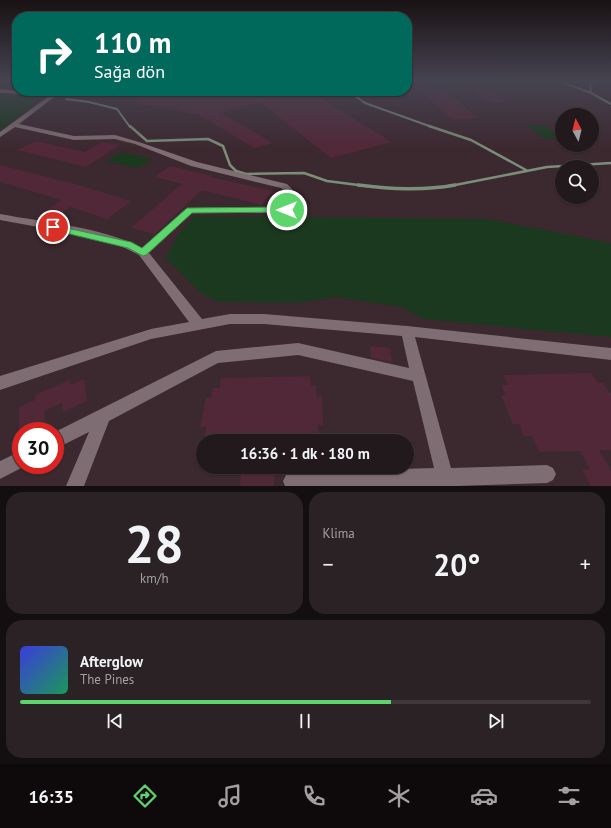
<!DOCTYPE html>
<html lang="tr">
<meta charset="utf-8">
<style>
body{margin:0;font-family:"PT Sans",sans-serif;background:#2a2225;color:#f1f3f6;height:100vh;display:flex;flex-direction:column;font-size:15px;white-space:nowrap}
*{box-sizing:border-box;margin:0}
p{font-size:13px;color:#a2a0a3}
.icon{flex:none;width:22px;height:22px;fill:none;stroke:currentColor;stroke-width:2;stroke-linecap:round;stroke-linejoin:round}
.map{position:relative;height:486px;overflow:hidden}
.sheet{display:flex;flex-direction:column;gap:6px;padding:6px;background:#130e0f;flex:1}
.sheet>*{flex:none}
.top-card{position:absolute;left:12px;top:12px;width:400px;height:84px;border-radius:16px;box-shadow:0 1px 3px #0004,0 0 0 1px #3f383b;background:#00695c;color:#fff;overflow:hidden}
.needle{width:26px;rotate:353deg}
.tools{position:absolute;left:555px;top:108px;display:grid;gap:8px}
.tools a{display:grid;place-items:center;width:44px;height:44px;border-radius:50%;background:#22191c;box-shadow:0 1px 3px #0004,0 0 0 1px #3f383b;font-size:20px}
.speed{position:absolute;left:12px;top:422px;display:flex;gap:8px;font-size:20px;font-weight:700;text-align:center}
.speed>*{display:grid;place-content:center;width:52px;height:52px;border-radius:50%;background:#22191c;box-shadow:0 1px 3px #0004,0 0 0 1px #3f383b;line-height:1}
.speed .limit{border:6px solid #d22;background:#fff;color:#111}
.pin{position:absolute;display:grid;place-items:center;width:34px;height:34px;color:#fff;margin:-17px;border:2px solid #fff;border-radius:50%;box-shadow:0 1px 4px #0007}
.me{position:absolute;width:44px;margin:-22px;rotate:270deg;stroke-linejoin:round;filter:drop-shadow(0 0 3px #0008)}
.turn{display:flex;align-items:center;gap:14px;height:84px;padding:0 16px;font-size:18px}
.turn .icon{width:52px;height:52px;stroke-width:2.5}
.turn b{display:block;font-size:28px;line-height:34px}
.big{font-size:30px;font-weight:800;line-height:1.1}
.sheet .card{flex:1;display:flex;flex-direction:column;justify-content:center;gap:6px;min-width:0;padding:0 14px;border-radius:16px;background:#2a2225}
.sheet .dial{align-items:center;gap:0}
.dial b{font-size:52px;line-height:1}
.song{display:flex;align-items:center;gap:12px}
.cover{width:48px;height:48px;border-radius:6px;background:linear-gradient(135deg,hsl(240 70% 55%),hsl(150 70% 35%))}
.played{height:4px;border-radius:2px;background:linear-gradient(90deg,#5dd56d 65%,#3f383b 65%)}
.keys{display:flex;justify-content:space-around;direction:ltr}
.heat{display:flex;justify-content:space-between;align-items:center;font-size:22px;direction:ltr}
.sheet .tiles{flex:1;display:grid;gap:6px;grid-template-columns:1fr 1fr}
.card:last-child{grid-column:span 2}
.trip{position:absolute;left:196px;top:434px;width:218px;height:40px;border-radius:20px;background:#22191c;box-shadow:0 1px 3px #0004,0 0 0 1px #3f383b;font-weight:800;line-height:40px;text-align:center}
.tab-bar{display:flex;height:64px;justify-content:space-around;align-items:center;background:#0e0a0b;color:#a2a0a3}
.tab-bar .icon{width:28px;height:28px}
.tab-bar .current{color:#5dd56d}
.tab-bar b{font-size:18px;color:#f1f3f6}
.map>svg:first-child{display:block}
.built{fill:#3c282f;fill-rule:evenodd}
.green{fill:#1b391e}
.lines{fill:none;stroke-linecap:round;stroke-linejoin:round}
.stream-far2{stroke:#7a8e79;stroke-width:2}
.stream-far1{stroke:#7a8e79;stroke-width:2.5}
.stream{stroke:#7a8e79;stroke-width:3.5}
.building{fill:#512837}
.street{fill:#7e6d72;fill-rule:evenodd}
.secondary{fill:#9f7a86;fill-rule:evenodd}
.route{fill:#5dd56d;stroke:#3c8a47}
</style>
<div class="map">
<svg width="611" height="486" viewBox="0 0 611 486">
<rect width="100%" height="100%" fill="#2e2125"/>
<!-- built -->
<path class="built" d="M407,81H611V486H0V83L17,84V91H407ZM562,115H592V145H562ZM562,167H592V197H562ZM21,431H55V465H21ZM203,441H407V467H203Z"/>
<!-- green -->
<path class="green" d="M495,81C512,81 535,77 547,89C529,91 513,87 495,81Z
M0,92L30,94L38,96L39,100L0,131Z
M543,124L562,138L545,139L526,125Z
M121,152L152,159L137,168L106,161Z
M195,216L487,219L611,243V337L423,319L402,307L335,297L298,303L218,302L202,294L166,258L179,233Z"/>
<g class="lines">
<!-- stream-far2 -->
<path class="stream-far2" d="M560,81L591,93L611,104
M348,91L365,103L432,127
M591,93L590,84L597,81
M66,99L89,102L117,109L130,127"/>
<!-- stream-far1 -->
<path class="stream-far1" d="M130,126L147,141L208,139L223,146L230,165L236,171L246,174L304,173L327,181L366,186
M429,126L471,140L526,170
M450,186L547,167L611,163"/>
<!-- stream -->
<path class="stream" d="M358,185C391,189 422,191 455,185"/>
</g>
<!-- building -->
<path class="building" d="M484,86L507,102L492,103L469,87Z
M443,88L477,118L452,119L418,89Z
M142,91H309L392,142L331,158L260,102L221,113L273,143L254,148L196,113L191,114L176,109L134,104Z
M36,141L85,152L103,142L120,145L86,167L17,150Z
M0,165L75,184L132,201L107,219L70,207L51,219L37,216L62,200L0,182Z
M170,166L213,176L211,177L273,191L262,205L202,190L155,234L131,228L182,184L155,177Z
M370,346L390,348L392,362L371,358Z
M591,373L598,383H603L611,394V450H599L611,471V486H591L582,470L590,469L580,451L539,452L532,436H524L519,424H513L501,396L506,395L501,385H508L503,375Z
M310,376L311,386H316L317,397L322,396L323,425H318L319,437L313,438V441L204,440L206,427H200L206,398H211L213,388H220L221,378Z
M84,379L87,401L63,412L62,403L44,411L45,421L19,433V407L35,400V395L69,380L70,385Z
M250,467H269V473H275L274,486H240L241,474L249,473Z"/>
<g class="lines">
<!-- street -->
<path class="street" d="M56,91H62L19,124L74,136L115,135L139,142L197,162L287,184L296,193L291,210L287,213H192L149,253L202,319L230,314H264L407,326L611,348V360L415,337L451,468L547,465L553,468L556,474L553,480L547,483L456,486H285L283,481L286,475L292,472L434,468L413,381L298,355L218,363L109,421L84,486H66L89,432L55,449V432L216,351L298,343L409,368L402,336L264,324H230L151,339L0,390V376L151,329L189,322L139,255L125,248L93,237L0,220V214C47,223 99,226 142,248L187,208L283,207L288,194L281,188L191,166L135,144L115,139L74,140L15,127L0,137V132Z
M21,451V465H27L0,479V461Z"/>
<!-- secondary -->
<path class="secondary" d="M0,89L17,91H111L108,93L56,95L0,93Z"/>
</g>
<!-- sky -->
<linearGradient id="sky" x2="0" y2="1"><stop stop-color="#191214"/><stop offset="0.54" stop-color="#464351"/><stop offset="1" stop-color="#464351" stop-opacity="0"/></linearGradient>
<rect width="611" height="149" fill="url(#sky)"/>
<!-- route -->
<path class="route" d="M287,207L291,210L290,212L192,213L146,255L143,256L128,248L53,230L49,227L53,225L131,242L142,248L187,208Z"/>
</svg>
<div class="tools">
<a><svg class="needle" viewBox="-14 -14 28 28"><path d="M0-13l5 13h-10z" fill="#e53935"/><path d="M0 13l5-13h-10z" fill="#a2a0a3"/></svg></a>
<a><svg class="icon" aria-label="search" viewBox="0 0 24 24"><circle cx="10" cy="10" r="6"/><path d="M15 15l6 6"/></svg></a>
</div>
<div class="speed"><div class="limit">30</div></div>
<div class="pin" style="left:53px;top:227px;background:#d93025"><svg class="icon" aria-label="arrive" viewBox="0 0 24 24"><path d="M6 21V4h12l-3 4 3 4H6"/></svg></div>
<svg class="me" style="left:287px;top:210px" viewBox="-20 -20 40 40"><circle r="17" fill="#5dd56d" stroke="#fff" stroke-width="3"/><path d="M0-11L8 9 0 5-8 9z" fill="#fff"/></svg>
<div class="trip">16:36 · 1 dk · 180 m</div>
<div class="top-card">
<div class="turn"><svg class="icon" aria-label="right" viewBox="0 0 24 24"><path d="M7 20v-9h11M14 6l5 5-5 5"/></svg><div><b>110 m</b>Sağa dön</div></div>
</div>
</div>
<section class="sheet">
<div class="tiles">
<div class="card dial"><b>28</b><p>km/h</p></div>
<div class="card"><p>Klima</p>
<div class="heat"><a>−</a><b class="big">20°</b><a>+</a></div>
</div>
<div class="card">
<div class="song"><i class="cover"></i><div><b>Afterglow</b><p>The Pines</p></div></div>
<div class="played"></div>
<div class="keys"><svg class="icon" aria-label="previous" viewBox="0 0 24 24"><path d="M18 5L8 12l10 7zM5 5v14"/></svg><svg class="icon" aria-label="pause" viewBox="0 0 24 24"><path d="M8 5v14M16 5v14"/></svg><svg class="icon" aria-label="next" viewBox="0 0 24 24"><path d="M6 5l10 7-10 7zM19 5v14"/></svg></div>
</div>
</div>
</section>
<nav class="tab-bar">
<b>16:35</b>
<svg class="icon current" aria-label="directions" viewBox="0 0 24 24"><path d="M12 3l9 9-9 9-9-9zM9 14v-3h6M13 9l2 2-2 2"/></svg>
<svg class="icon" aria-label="music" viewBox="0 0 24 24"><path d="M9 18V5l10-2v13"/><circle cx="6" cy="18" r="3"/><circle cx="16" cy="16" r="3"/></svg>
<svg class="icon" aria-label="phone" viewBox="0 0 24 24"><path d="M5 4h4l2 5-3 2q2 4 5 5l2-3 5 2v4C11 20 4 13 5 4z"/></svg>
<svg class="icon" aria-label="climate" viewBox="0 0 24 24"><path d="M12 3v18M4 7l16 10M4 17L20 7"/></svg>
<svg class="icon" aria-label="car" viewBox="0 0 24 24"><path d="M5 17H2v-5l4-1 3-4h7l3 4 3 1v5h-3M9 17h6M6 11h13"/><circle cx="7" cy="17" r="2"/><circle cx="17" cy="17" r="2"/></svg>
<svg class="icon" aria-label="filters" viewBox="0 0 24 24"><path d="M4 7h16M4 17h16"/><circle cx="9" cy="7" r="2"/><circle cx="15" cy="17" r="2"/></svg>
</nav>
